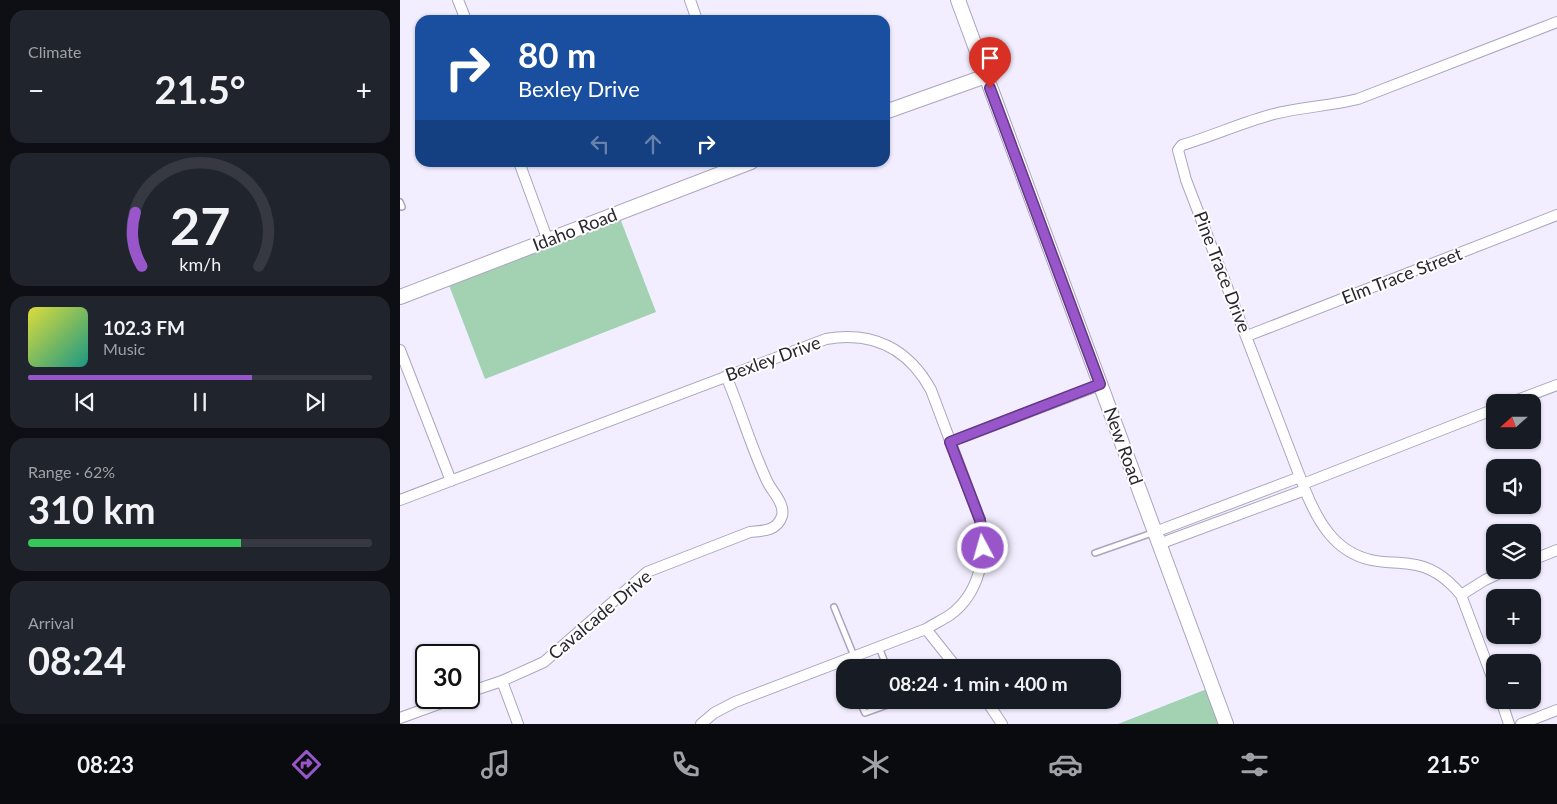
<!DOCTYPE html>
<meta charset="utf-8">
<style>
body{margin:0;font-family:Lato,sans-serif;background:#20242c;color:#f1f3f6;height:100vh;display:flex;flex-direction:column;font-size:19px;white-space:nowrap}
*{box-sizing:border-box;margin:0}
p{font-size:16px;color:#9ea1a6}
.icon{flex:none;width:28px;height:28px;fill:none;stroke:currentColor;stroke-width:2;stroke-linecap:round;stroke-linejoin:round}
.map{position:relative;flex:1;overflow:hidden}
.details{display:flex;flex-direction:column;gap:10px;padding:10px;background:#0d0f14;width:400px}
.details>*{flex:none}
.guide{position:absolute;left:15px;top:15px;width:475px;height:152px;border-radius:15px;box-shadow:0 1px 4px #0004;background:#1a4fa0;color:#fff;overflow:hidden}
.needle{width:32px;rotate:249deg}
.fabs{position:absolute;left:1086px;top:394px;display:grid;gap:10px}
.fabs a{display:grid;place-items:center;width:55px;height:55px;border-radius:10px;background:#171b24;box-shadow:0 1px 4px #0004;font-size:25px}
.speed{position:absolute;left:15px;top:644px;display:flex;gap:10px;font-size:25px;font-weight:700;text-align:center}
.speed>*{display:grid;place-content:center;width:65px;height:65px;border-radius:50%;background:#171b24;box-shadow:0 1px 4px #0004;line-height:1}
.speed .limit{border:2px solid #111;border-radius:8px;background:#fff;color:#111}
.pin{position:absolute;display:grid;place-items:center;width:42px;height:42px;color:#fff;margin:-51px -21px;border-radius:50% 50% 50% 0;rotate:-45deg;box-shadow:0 0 5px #0007}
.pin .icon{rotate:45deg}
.me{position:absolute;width:55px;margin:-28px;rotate:354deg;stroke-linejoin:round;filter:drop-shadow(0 0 4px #0008)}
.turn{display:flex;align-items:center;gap:18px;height:105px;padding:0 20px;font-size:22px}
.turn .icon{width:65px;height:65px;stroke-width:2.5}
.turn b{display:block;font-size:35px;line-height:42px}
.lanes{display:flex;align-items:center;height:48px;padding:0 20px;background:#0003;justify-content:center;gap:25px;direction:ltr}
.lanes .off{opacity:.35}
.big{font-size:38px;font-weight:700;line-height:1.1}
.details .tile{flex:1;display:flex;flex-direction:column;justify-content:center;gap:8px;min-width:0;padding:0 18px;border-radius:15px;background:#20242c}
.details .dial{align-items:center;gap:0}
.dial svg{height:130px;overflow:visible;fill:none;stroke:#363941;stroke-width:7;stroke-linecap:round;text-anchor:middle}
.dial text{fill:#f1f3f6;stroke:none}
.song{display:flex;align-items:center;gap:15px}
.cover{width:60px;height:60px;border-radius:8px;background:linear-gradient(135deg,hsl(60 70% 55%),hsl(170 70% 35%))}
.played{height:5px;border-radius:2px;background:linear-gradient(90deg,#9956cb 65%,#363941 65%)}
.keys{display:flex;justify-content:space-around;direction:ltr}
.heat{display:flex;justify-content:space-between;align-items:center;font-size:28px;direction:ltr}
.charge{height:8px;border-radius:4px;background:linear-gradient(90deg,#34c759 62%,#363941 0)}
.trip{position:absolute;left:436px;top:659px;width:285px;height:50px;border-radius:15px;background:#171b24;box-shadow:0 1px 4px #0004;font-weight:700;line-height:50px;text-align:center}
.menu{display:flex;height:80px;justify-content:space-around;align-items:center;background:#090b0e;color:#9ea1a6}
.menu .icon{width:35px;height:35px}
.menu .on{color:#9956cb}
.menu b{font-size:22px;color:#f1f3f6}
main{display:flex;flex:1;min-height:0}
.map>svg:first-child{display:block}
.green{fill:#a2d2b2}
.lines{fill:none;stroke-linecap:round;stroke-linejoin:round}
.service-casing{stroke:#aca4bf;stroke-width:8}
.minor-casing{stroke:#aca4bf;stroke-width:12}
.tertiary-casing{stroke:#aca4bf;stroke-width:16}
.service{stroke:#fff;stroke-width:5}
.minor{stroke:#fff;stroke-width:10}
.tertiary{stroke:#fff;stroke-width:14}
.route-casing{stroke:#633884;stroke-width:12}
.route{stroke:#9956cb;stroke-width:9}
.labels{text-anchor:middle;stroke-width:4;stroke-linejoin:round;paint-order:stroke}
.street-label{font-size:18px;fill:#292630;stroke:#fefefe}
</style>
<main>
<section class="details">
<div class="tile"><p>Climate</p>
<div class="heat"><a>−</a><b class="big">21.5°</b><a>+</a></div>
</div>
<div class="tile dial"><svg viewBox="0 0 100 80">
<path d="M14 69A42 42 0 1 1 86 69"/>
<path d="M14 69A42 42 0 0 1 10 36" stroke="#9956cb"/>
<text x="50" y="56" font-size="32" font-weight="700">27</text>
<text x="50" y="72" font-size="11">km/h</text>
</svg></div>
<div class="tile">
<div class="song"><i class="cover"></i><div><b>102.3 FM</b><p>Music</p></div></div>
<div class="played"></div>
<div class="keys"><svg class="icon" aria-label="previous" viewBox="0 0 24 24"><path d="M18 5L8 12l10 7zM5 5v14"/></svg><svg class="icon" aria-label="pause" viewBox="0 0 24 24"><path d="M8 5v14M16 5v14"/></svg><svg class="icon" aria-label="next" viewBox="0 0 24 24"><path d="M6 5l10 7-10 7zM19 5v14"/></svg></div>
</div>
<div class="tile"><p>Range · 62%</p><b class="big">310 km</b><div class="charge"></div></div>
<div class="tile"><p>Arrival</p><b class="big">08:24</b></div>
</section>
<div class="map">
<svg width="1157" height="724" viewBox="0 0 1157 724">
<rect width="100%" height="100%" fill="#f2eeff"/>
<!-- green -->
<path class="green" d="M218,213L256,312L85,379L47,280Z
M812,687L826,724H718Z"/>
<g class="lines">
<defs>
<path id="service" d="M0,202L2,207
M695,553L755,532
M434,607L454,656
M479,647L487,668
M459,700L465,713L496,702L495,700"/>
<path id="minor" d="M58,0L66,20
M290,0L297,20
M119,162L148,241
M847,336L1157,215
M0,350L51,481
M1112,402L1157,385
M550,442L700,385
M903,484L1095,409
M0,500L426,339C472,331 508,348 531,390L580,520C588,554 579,594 550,615C542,620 534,624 526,629L335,702L314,713L301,724
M755,532L900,477
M759,544L905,490
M1132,560L1157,550
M1061,595L1085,580L1106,570
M526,629L557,668
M102,681L118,724
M1095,685L1061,595C1048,579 1031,566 1010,564C997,562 984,563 971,560C935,552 918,522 905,490L786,180L778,150L782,145C813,136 843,122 874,114C901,107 930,106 958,99L1157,22
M69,692L102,681L144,662L247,572L350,532C363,531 377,531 382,516C385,503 372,492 367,481C351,447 341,411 326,376
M1101,700L1109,724
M590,706L602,724
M0,718L55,698
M1121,724L1157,710"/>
<path id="tertiary" d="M558,0L826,724
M485,112L586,76
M0,297L351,162"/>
</defs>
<!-- service casing -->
<use href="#service" class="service-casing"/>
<!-- minor casing -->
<use href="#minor" class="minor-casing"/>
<!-- tertiary casing -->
<use href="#tertiary" class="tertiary-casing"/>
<!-- service -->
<use href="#service" class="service"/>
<!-- minor -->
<use href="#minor" class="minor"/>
<!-- tertiary -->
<use href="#tertiary" class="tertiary"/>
</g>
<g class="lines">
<defs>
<path id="route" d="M583,548L580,520L550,442L700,384L590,88"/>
</defs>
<!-- route casing -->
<use href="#route" class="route-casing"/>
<!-- route -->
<use href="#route" class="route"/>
</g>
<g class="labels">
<!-- street labels -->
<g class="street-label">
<text transform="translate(175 230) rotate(-21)" y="6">Idaho Road</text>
<text transform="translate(822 272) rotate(69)" y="6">Pine Trace Drive</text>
<text transform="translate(1002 276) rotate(-21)" y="6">Elm Trace Street</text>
<text transform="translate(373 359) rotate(-20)" y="6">Bexley Drive</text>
<text transform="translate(723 446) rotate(70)" y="6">New Road</text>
<text transform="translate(200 615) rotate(-40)" y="6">Cavalcade Drive</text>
</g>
</g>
</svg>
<div class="fabs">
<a><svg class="needle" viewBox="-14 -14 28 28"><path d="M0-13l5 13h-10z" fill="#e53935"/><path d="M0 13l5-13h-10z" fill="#9ea1a6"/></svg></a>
<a><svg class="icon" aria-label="sound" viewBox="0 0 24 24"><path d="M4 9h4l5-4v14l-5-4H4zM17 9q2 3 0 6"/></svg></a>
<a><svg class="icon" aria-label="layers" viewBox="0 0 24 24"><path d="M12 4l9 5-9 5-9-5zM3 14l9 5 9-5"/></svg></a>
<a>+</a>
<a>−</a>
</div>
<div class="speed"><div class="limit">30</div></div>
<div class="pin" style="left:590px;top:88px;background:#d93025"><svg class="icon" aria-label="arrive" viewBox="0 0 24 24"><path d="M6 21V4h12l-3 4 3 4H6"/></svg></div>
<svg class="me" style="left:583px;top:548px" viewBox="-20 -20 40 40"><circle r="17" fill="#9956cb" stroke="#fff" stroke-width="3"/><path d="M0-11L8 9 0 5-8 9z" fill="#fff"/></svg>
<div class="trip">08:24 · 1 min · 400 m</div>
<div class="guide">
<div class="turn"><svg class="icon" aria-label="right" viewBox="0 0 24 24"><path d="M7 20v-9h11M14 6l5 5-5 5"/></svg><div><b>80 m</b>Bexley Drive</div></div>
<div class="lanes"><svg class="icon off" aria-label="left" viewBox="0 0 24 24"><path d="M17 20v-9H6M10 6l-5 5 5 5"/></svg><svg class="icon off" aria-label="ahead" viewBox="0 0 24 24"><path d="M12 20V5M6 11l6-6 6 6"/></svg><svg class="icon" aria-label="right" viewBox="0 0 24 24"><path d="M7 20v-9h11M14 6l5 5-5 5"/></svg></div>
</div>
</div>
</main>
<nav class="menu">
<b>08:23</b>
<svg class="icon on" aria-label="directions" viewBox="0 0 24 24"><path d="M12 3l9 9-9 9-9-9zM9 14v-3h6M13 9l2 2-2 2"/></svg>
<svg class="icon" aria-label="music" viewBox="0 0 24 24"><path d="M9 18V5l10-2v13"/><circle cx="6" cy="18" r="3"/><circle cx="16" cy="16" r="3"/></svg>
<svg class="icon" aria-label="phone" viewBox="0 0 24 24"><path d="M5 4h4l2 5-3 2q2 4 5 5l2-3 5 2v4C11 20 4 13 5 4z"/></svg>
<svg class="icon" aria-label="climate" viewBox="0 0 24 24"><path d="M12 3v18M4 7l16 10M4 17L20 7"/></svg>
<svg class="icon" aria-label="car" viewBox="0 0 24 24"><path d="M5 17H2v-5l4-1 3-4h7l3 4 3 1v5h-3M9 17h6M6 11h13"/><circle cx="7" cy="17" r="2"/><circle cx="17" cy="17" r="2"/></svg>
<svg class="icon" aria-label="filters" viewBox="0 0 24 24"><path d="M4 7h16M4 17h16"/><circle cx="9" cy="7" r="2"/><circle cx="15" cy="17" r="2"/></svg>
<b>21.5°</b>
</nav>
